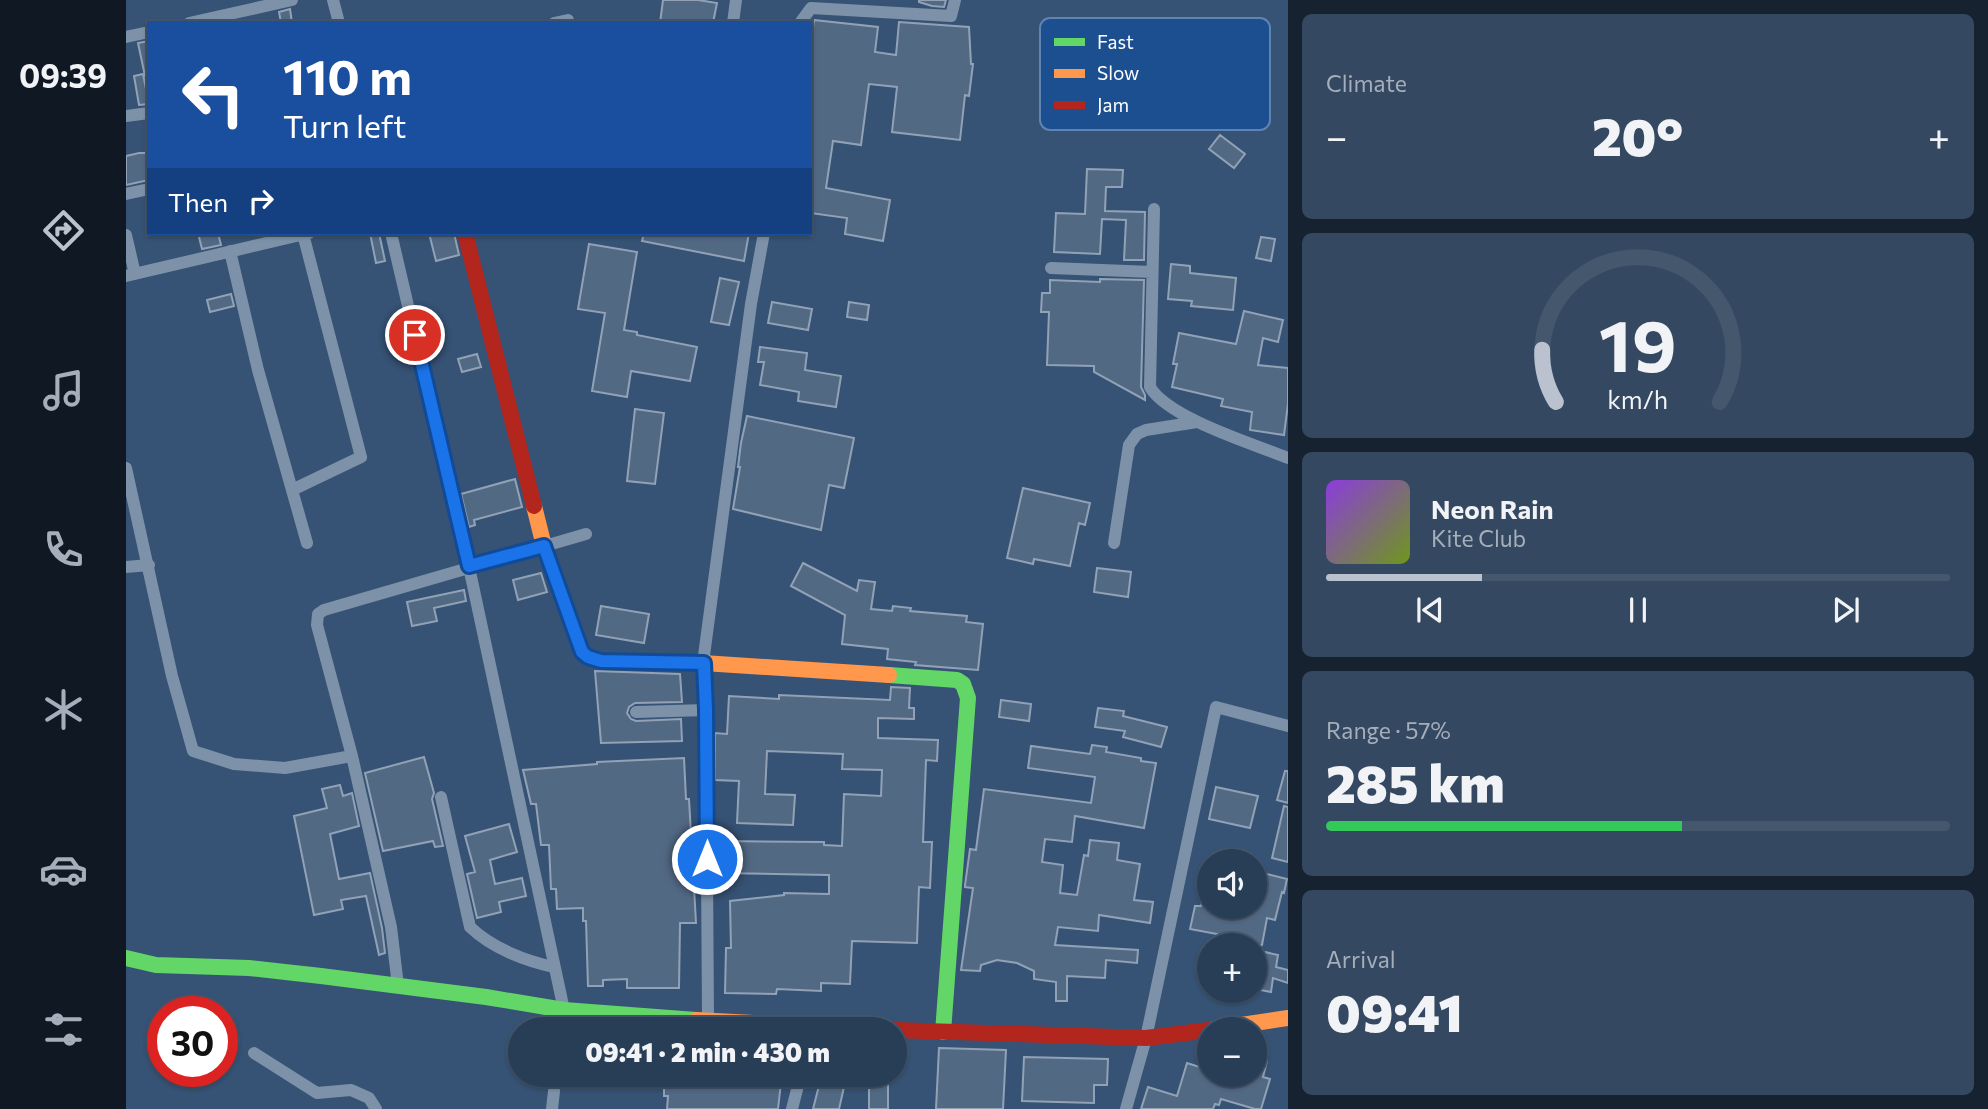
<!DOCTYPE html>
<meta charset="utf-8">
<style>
body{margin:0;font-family:Commissioner,sans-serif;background:#344961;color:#f1f3f6;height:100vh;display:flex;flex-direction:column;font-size:26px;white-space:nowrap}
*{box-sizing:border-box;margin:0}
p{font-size:23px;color:#a5aeba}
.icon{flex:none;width:38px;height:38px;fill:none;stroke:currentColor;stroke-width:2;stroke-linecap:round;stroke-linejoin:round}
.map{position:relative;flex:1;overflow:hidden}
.details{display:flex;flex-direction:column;gap:14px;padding:14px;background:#162230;width:700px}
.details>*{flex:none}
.hud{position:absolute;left:21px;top:21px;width:665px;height:214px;border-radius:0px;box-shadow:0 2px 5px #0004,0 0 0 2px #44576d;background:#1a4fa0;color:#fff;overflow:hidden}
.tools{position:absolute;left:1071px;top:849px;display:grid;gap:14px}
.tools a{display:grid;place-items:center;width:70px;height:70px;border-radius:50%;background:#283e57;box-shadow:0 2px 5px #0004,0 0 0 2px #44576d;font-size:35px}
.speed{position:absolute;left:21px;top:996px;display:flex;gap:14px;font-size:35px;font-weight:700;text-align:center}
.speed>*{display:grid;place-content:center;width:91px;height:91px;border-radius:50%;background:#283e57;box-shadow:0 2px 5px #0004,0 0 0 2px #44576d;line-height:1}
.speed .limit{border:10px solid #d22;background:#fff;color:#111}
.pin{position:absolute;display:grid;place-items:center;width:60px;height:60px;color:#fff;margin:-30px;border:4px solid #fff;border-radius:50%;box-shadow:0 2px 7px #0007}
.me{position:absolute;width:77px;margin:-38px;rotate:0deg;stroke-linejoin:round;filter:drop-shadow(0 0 5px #0008)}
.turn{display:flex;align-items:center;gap:24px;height:147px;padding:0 21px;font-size:32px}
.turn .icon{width:91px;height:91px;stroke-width:2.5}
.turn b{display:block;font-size:49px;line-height:60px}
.then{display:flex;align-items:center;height:66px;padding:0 21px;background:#0003;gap:14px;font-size:26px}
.big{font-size:52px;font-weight:800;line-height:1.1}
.details .widget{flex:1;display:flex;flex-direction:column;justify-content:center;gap:10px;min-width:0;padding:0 24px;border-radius:10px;background:#344961}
.details .dial{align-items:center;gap:0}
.dial svg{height:182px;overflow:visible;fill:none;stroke:#44576d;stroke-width:7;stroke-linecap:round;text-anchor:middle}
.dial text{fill:#f1f3f6;stroke:none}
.song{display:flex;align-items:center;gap:21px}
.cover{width:84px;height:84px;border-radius:10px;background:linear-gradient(135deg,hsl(270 70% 55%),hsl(80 70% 35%))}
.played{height:7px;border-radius:4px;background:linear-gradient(90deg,#b9c2ce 25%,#44576d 25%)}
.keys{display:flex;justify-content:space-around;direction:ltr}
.heat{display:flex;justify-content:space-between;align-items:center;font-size:38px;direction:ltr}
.charge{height:10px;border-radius:5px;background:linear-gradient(90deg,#34c759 57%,#44576d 0)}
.trip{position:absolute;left:382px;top:1017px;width:399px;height:70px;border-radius:35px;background:#283e57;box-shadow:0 2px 5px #0004,0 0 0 2px #44576d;font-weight:800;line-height:70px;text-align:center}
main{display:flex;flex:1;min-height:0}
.menu{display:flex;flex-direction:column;width:126px;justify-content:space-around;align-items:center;background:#101923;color:#a5aeba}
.menu .icon{width:49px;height:49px}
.menu .current{color:#b9c2ce}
.menu b{font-size:32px;color:#f1f3f6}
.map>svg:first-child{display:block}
.building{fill:#526984;stroke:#92a2b6;stroke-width:2}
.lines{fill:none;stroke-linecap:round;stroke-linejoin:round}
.street{stroke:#7d92a8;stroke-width:12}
.fast{stroke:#63d668;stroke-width:16}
.slow{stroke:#ff974d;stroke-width:16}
.jam{stroke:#b3261e;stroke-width:16}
.route-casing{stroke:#114b97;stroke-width:18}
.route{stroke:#1a73e8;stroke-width:12}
.key{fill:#1b4f8f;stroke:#5f84b1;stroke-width:2}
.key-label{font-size:19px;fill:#fff}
</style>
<main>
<nav class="menu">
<b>09:39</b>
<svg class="icon current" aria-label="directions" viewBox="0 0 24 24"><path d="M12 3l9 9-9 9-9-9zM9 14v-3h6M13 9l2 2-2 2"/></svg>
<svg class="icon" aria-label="music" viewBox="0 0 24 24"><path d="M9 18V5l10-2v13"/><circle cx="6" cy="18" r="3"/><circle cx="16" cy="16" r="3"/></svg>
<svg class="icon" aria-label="phone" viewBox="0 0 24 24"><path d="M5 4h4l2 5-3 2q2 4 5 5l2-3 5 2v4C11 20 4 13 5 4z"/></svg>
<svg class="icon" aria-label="climate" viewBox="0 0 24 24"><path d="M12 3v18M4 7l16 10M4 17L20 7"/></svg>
<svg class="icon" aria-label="car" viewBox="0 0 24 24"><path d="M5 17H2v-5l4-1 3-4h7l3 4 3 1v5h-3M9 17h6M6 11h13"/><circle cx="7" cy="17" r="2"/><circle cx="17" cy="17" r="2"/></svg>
<svg class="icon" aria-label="filters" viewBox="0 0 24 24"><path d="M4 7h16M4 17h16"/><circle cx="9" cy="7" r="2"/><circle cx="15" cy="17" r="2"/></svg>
</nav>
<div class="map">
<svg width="1162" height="1109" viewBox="0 0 1162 1109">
<rect width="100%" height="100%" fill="#365274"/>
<!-- building -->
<path class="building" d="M537,0H572L591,3L587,23H534Z
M793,0H820L818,7L806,6L793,2Z
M164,9L166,23H155L153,12Z
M688,20L752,27L749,52L770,55L773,22L843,27L845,64H847L843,96L839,95L834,140L766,132L771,87L743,84L735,145L707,141L700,188L764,200L757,241L719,234L721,218L684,213V52Z
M23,41V75L19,76L12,43Z
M17,74L23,104L13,105L8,76Z
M1094,135L1119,154L1108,168L1083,149Z
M13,153H23V180L0,185V156Z
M961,169L997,170L996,187H980L979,211L1019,212L1018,260H998L1000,220L976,219L974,254L928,252L930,213L959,214Z
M72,233H92L95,245L76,249Z
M244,233H253L259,261L250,263Z
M303,233H328L333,255L310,261Z
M518,233H623L618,261L516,241Z
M1135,237L1149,239L1145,261L1130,258Z
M463,244L511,252L498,330L511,332V335L571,347L564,381L505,371L501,397L466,391L479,313L452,309Z
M1045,264L1064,266V273L1110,278L1107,310L1065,306L1066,301L1042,299Z
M594,278L613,282L603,325L585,322Z
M974,279L1018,280L1015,387L1019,395V400L968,372V366L921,365L923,312H915L916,293H924V280L974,282Z
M105,294L108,306L84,312L81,300Z
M646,302L686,309L682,330L642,323Z
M723,302L743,305L741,320L721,317Z
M1118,311L1157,320L1152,342L1137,338L1132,365L1162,368V404L1158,435L1124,430L1126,412L1095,406L1097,399L1046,387L1051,364H1047L1053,333L1110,344Z
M634,347L681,353L679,370L715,376L710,407L672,401L673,392L634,385L638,362H632Z
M351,354L355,367L336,372L332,359Z
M509,409L538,413L529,484L501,481Z
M621,416L728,438L718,488L703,485L695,530L607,509L614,467H612L615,443Z
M389,479L396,507L348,520L349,525L343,527L335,494Z
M897,488L964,503L959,525L953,523L944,566L908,559L907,564L881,558Z
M677,563L731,591L733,580L749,582L745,609L766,611L767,606L785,608L784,611L841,616L840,622L857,624L852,670L789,665L790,662L761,659L762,649L716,644L719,615L665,586Z
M971,568L1005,572L1002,597L968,592Z
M415,573L421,592L392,600L387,580Z
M338,590L340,601L308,608L311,621L286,626L281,602Z
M475,606L523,614L518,643L470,635Z
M469,671L554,674L556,702L509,703L503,707L501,713L505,719L510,721L555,719L556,741L475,743Z
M765,687L784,688L783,708H788V719L752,718V738L812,740L811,761L800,760L797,842H806L804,888L793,887L791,943L726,941L724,984L695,983V991L651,989L650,994L599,993L600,948H605L604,901L658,895V893L703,894V875L593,873L594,841L698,842V845L716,846L718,794L755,796L756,770L716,769L717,754L641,751L639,794L669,795L667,825L611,823L613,781L589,780V733L601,734L603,696L653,699V695L764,700Z
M875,700L905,704L903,721L873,717Z
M972,708L998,711L997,716L1041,727L1035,747L997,737L999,731L969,727Z
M966,745L981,747L980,752L1015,758V761L1030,763L1018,828L949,816L946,842L919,839L916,862L937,865L934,893L951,895L958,855L962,856L964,840L993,843L991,860L1014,864L1008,900L1027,902L1024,923L973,915L972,931L932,927L929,945L1012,950L1011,963L980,960L979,978L941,976V1001H930V982L908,979V971L891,963L871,960L855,965L854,971L835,970L847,888L839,887V885L844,849L850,850L858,789L965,803L969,777L902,768L905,746L964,754Z
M298,757L308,793L306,799L317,846L309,847L307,841L257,851L239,773Z
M558,758L560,799H563L570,923H554L553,988H501V979L477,980V986H462L460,921H457V908L431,909L430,889H425L423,845H415L410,804H405L397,770L471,764V762Z
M1159,771H1162V803L1151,800Z
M214,785L217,796L226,793L233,826L204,834L213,879L244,873L256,928L259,953L253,955L240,896L215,900L217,909L188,915L168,816L201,808L196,789Z
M1090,787L1132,796L1124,828L1083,819Z
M1158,806L1162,807V862L1146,858Z
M383,824L391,852L364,860L369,884L396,878L400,896L373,902L375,912L351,918L341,874L349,872L339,836Z
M1129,871L1161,879L1158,893L1156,892L1149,920L1141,918L1136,945H1109L1110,943L1090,939L1091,934L1064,929L1069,906H1075L1080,885L1083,886V906H1129Z
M1130,950L1152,955L1150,967L1162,970V983L1147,978L1145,992L1129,989Z
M813,1048L880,1050L877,1109H810Z
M898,1057L982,1059L981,1085H968V1103L896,1101Z
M1129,1058L1141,1061L1137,1077L1144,1079L1135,1109H1129L1095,1099L1093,1105L1089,1104L1087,1109H1015L1022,1087L1051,1096L1061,1063L1083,1070V1074H1129Z
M532,1074H656L652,1109H541L542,1096H538V1084L531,1083Z
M696,1074H721L713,1109H687Z
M743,1080H762V1109H743Z"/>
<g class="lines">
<!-- street -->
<path class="street" d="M207,0L213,23
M63,23L166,0
M428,23L442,20
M607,23L610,0
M674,23L685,8L825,16L829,0
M0,37L23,32
M0,116L23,113
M0,194L23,189
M1028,209L1024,387C1042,418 1128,444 1162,458
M265,233L343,567L438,1010
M0,235L9,274
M104,251L132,370L181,543
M925,268L1026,272
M0,276L183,233
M0,468L46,676L67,751L108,764L159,768L226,756
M166,490L235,457L177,234
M988,543L1003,445L1011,434L1020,430L1071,422
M0,567L23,565
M510,712L580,710
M315,797L344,927C366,948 399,961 428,967
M272,986L265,927L226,756L191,625L192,614L198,610L460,534
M582,1021L580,710L577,663L625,304L638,233
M128,1053L191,1093L225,1090L243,1098L250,1109
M426,1109L428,1091
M666,1109L675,1074
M1000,1109L1020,1038L1090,707L1162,726"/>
<!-- fast -->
<path class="fast" d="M763,675L831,680L837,684L842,698L817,1032
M0,958L30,965L123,968L195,976L360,997L438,1010L570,1020"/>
<!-- slow -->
<path class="slow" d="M408,506L418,546L456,652L462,657L475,661L577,663L763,675
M570,1020L740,1029
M1088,1029L1162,1018"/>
<!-- jam -->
<path class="jam" d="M339,233L408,506
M768,1030L1020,1038L1083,1030"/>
</g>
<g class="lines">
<defs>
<path id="route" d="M289,335L343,566L418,546L456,652L462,657L475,661L578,663L580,710L581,859"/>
</defs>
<!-- route casing -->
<use href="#route" class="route-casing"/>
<!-- route -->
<use href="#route" class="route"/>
</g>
<!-- legend -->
<rect x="914" y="18" width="230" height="112" rx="10" class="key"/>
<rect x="928" y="38" width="31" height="8" fill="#63d668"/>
<rect x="928" y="69" width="31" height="9" fill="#ff974d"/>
<rect x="928" y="101" width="31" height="8" fill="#b3261e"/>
<g class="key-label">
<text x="971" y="49">Fast</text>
<text x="971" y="80">Slow</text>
<text x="971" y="112">Jam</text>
</g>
</svg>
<div class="tools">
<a><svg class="icon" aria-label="sound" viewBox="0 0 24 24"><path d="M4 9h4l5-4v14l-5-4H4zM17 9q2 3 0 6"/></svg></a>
<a>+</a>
<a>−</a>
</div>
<div class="speed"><div class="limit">30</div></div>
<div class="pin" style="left:289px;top:335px;background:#d93025"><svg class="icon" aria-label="arrive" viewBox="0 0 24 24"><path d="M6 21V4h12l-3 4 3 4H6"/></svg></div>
<svg class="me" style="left:581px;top:859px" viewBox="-20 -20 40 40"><circle r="17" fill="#1a73e8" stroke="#fff" stroke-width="3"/><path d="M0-11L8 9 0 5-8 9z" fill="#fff"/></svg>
<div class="trip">09:41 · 2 min · 430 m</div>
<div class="hud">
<div class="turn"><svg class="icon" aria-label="left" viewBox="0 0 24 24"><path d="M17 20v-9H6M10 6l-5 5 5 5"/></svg><div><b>110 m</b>Turn left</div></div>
<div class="then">Then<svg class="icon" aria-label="right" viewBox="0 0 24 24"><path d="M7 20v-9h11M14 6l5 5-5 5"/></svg></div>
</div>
</div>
<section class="details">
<div class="widget"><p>Climate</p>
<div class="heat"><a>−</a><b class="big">20°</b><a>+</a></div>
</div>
<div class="widget dial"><svg viewBox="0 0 100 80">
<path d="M14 69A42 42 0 1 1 86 69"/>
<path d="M14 69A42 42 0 0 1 8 46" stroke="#b9c2ce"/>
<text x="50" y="56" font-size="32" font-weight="700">19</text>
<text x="50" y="72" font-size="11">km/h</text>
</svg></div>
<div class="widget">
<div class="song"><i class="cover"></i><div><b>Neon Rain</b><p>Kite Club</p></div></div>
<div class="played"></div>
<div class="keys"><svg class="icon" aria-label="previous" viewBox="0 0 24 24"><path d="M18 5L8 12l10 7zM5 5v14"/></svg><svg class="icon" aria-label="pause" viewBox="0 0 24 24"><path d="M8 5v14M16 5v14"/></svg><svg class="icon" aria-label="next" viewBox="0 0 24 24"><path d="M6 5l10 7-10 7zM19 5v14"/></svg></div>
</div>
<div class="widget"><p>Range · 57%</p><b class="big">285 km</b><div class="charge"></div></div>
<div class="widget"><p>Arrival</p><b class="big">09:41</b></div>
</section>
</main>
